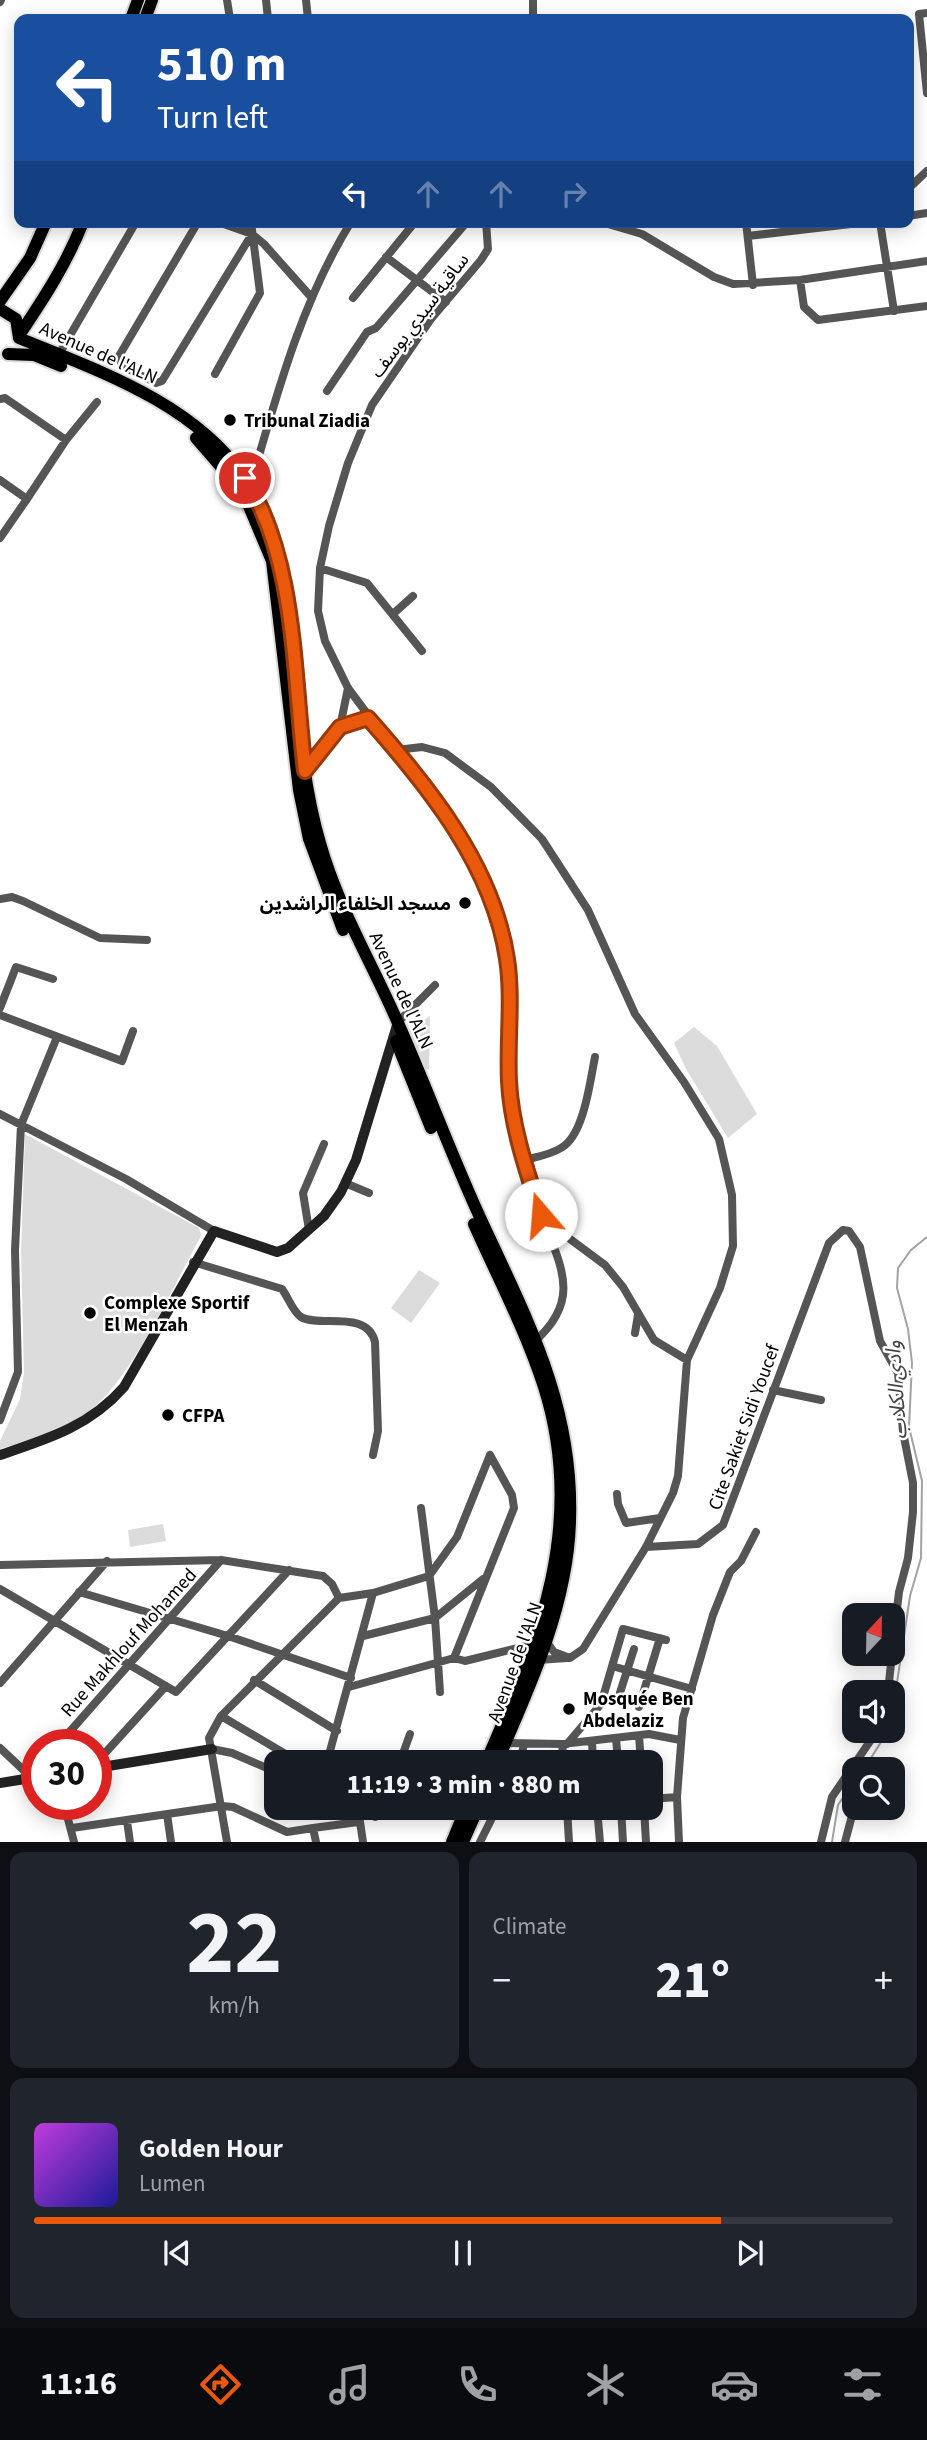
<!DOCTYPE html>
<meta charset="utf-8">
<style>
body{margin:0;font-family:"Source Sans 3","Noto Sans Arabic",sans-serif;background:#20242c;color:#f1f3f6;height:100vh;display:flex;flex-direction:column;font-size:26px;white-space:nowrap}
*{box-sizing:border-box;margin:0}
p{font-size:23px;color:#9ea1a6}
.icon{flex:none;width:38px;height:38px;fill:none;stroke:currentColor;stroke-width:2;stroke-linecap:round;stroke-linejoin:round}
.map{position:relative;height:1842px;overflow:hidden}
.details{display:flex;flex-direction:column;gap:10px;padding:10px;background:#0d0f14;flex:1}
.details>*{flex:none}
.top-card{position:absolute;left:14px;top:14px;width:900px;height:214px;border-radius:14px;box-shadow:0 4px 18px #0003;background:#1a4fa0;color:#fff;overflow:hidden}
.needle{width:46px;rotate:22deg}
.fabs{position:absolute;left:842px;top:1603px;display:grid;gap:14px}
.fabs a{display:grid;place-items:center;width:63px;height:63px;border-radius:14px;background:#171b24;box-shadow:0 4px 18px #0003;font-size:35px}
.speed{position:absolute;left:21px;top:1729px;display:flex;gap:14px;font-size:35px;font-weight:700;text-align:center}
.speed>*{display:grid;place-content:center;width:91px;height:91px;border-radius:50%;background:#171b24;box-shadow:0 4px 18px #0003;line-height:1}
.speed .limit{border:10px solid #d22;background:#fff;color:#111}
.pin{position:absolute;display:grid;place-items:center;width:60px;height:60px;color:#fff;margin:-30px;border:4px solid #fff;border-radius:50%;box-shadow:0 2px 7px #0007}
.me{position:absolute;width:77px;margin:-38px;rotate:342deg;stroke-linejoin:round;filter:drop-shadow(0 0 5px #0008)}
.turn{display:flex;align-items:center;gap:24px;height:147px;padding:0 28px;font-size:32px}
.turn .icon{width:91px;height:91px;stroke-width:2.5}
.turn b{display:block;font-size:49px;line-height:60px}
.lanes{display:flex;align-items:center;height:66px;padding:0 28px;background:#0003;justify-content:center;gap:35px;direction:ltr}
.lanes .off{opacity:.35}
.big{font-size:52px;font-weight:800;line-height:1.1}
.details .tile{flex:1;display:flex;flex-direction:column;justify-content:center;gap:10px;min-width:0;padding:0 24px;border-radius:14px;background:#20242c}
.details .dial{align-items:center;gap:0}
.dial b{font-size:91px;line-height:1}
.song{display:flex;align-items:center;gap:21px}
.cover{width:84px;height:84px;border-radius:10px;background:linear-gradient(135deg,hsl(290 70% 55%),hsl(240 70% 35%))}
.played{height:7px;border-radius:4px;background:linear-gradient(90deg,#ea580c 80%,#363941 80%)}
.keys{display:flex;justify-content:space-around;direction:ltr}
.heat{display:flex;justify-content:space-between;align-items:center;font-size:38px;direction:ltr}
.details .tiles{flex:1;display:grid;gap:10px;grid-template-columns:1fr 1fr}
.tile:last-child{grid-column:span 2}
.trip{position:absolute;left:264px;top:1750px;width:399px;height:70px;border-radius:14px;background:#171b24;box-shadow:0 4px 18px #0003;font-weight:800;line-height:70px;text-align:center}
.tabs{display:flex;height:112px;justify-content:space-around;align-items:center;background:#090b0e;color:#9ea1a6}
.tabs .icon{width:49px;height:49px}
.tabs .selected{color:#ea580c}
.tabs b{font-size:32px;color:#f1f3f6}
.map>svg:first-child{display:block}
.green{fill:#dcdcdc}
.lines{fill:none;stroke-linecap:round;stroke-linejoin:round}
.stream{stroke:#a3a3a3;stroke-width:2}
.primary-casing{stroke:#dbdbdb;stroke-width:16}
.minor{stroke:#555;stroke-width:8}
.secondary{stroke:#222;stroke-width:10}
.primary{stroke:#000;stroke-width:12}
.route-casing{stroke:#983908;stroke-width:18}
.route{stroke:#ea580c;stroke-width:12}
.poi-dot{fill:#000;stroke:#fff;stroke-width:2.5}
.labels{text-anchor:middle;stroke-width:5;stroke-linejoin:round;paint-order:stroke}
.street-label{font-size:19px;fill:#000;stroke:#fff}
.poi-label{font-size:19px;font-weight:bold;fill:#000;stroke:#fff;text-anchor:start}
.water-label{font-size:21px;font-style:italic;fill:#444;stroke:#fff}
</style>
<div class="map">
<svg width="927" height="1842" viewBox="0 0 927 1842">
<rect width="100%" height="100%" fill="#fff"/>
<!-- green -->
<path class="green" d="M430,1016L429,1069L424,1071L408,1031Z
M694,1027L717,1046L757,1114L728,1138L686,1069L674,1043Z
M25,1134L199,1228L201,1236C173,1286 128,1389 80,1418C56,1433 27,1440 0,1449V1441L20,1399L24,1373L21,1252Z
M419,1270L440,1283L411,1323L391,1308Z
M163,1524L166,1541L130,1547L128,1530Z"/>
<g class="lines">
<!-- stream -->
<path class="stream" d="M892,1716L910,1596L921,1558L922,1481L909,1427L912,1363L908,1329L897,1288L898,1268L911,1250L927,1237
M864,1769L888,1731
M832,1842L838,1805L854,1781"/>
<defs>
<path id="primary" d="M131,19L138,0
M145,19L152,0
M0,301L30,258L46,222
M0,309L16,319L19,338
M20,334C44,298 67,263 83,222
M19,338C99,371 194,403 245,478C281,530 285,589 291,649C298,714 302,781 320,843C338,907 372,963 398,1023C428,1090 453,1160 484,1226C530,1325 574,1409 570,1521C568,1604 530,1687 497,1762
M8,354L34,355L61,366
M196,438L243,492L272,561L299,790L309,839L343,930
M396,1041L431,1128
M474,1224C498,1278 526,1331 544,1387C587,1523 540,1638 486,1762
M452,1842L466,1808
M463,1842L478,1808"/>
</defs>
<!-- primary casing -->
<use href="#primary" class="primary-casing"/>
<!-- minor -->
<path class="minor" d="M227,0L230,19
M266,0L268,19
M306,0L308,19
M0,2L1,0
M927,13L919,14L927,93
M533,19V0
M908,189L927,171
M908,216L927,213
M198,222L119,356L122,366L156,383L162,381L252,234
M218,222L252,234L264,244L312,298
M486,222L488,249L481,260L431,319L372,405L348,463L329,526L320,568L318,611L325,641L348,688L467,848L487,883L508,961V1083L520,1149L543,1219L605,1265L623,1287L654,1340L687,1360
M601,222L642,234L714,277L733,284L800,280L927,261
M746,222L753,285
M880,222L894,311
M748,236L868,222
M386,257L446,302
M800,280L804,307L818,320L927,306
M353,298L415,222
M58,356L136,222
M215,374L260,293L251,222
M327,391L367,332L376,328L467,222
M0,399L5,398L66,440L97,402
M230,465L258,457
M0,480L27,499L66,440
M250,487C276,397 301,302 351,222
M0,538L27,499
M320,568L367,583L422,651
M393,614L413,596
M340,727L348,688
M396,750L422,747L445,753L491,787L542,839L588,910L635,1014L684,1082L719,1139L732,1195L733,1246L720,1288L687,1360L678,1476L673,1493L646,1547L583,1649L570,1658L554,1652L546,1641
M303,771L340,727L368,718
M0,899L12,897L23,901L100,938L147,940
M0,1008L16,967L53,979
M0,1015L122,1061L133,1031
M398,1022L435,985
M0,1114L126,1179L214,1231
M524,1160C536,1157 550,1155 561,1148C584,1136 590,1081 595,1057
M345,1183L369,1193
M309,1230L303,1193L324,1144
M193,1262L282,1289C288,1297 293,1312 301,1317C319,1328 367,1309 375,1342L378,1431L373,1455
M635,1333L638,1315
M534,1342C580,1302 563,1270 544,1222
M773,1390L821,1400
M0,1420L18,1372L15,1250L21,1125L57,1037
M617,1494L618,1504L626,1523L660,1518
M421,1508L435,1618L440,1692
M646,1547L698,1544L723,1525L829,1243L843,1230L849,1231L860,1247L880,1341L898,1373L903,1432L913,1483V1512L908,1558L899,1592L892,1651
M0,1565L221,1560L323,1576L332,1584L339,1598
M0,1589L176,1692L289,1570
M79,1592L228,1636L351,1678
M363,1636L435,1618L483,1579
M454,1658L465,1661L534,1644
M538,1660L567,1658
M612,1666L692,1689
M254,1680L337,1731
M0,1683L107,1561
M349,1687L454,1658L514,1508L512,1495L490,1455
M888,1692L892,1654
M617,1702L634,1649
M639,1707L660,1638
M221,1716L299,1762
M639,1736L641,1762
M616,1738L618,1762
M592,1741L593,1762
M505,1743L562,1744L649,1734L680,1740
M562,1744L564,1762
M567,1744L601,1704L623,1629L666,1640
M58,1745L221,1560
M0,1748L34,1780
M212,1749L232,1753L276,1772
M327,1762L373,1593
M400,1762L410,1734
M520,1762L524,1744
M96,1763L166,1686
M651,1799L677,1797
M64,1804L74,1842
M357,1808L375,1817L382,1814L384,1808
M358,1808L363,1842
M567,1808L569,1842
M597,1808L600,1842
M621,1808L623,1842
M644,1808L646,1842
M167,1814L171,1842
M127,1821L130,1842
M72,1828L222,1806L233,1807L287,1832L313,1828L316,1842
M313,1828L358,1822
M227,1842L209,1738L221,1716L339,1598L373,1593L429,1576L457,1537L490,1455
M480,1842L497,1808
M679,1842L677,1797L683,1718L713,1615L730,1572L741,1561L756,1532
M821,1842L832,1797L877,1731
M845,1842L854,1808"/>
<!-- secondary -->
<path class="secondary" d="M0,1455C48,1439 90,1426 124,1387L214,1231L277,1252L288,1248L324,1216L341,1192L356,1160L398,1022
M96,1768L212,1749
M0,1783L37,1777"/>
<!-- primary -->
<use href="#primary" class="primary"/>
</g>
<g class="lines">
<defs>
<path id="route" d="M245,478C297,561 293,674 305,771L340,727L368,718C429,787 493,866 507,959C513,998 507,1041 509,1081C511,1126 527,1172 541,1215"/>
</defs>
<!-- route casing -->
<use href="#route" class="route-casing"/>
<!-- route -->
<use href="#route" class="route"/>
</g>
<!-- markers -->
<g class="poi-dot">
<circle cx="230" cy="420" r="7"/>
<circle cx="465" cy="903" r="7"/>
<circle cx="90" cy="1313" r="7"/>
<circle cx="168" cy="1415" r="7"/>
<circle cx="569" cy="1709" r="7"/>
</g>
<g class="labels">
<!-- street labels -->
<g class="street-label">
<text transform="translate(419 315) rotate(-53)" y="7">ساقية سيدي يوسف</text>
<text transform="translate(99 352) rotate(24)" y="7">Avenue de l'ALN</text>
<text transform="translate(402 990) rotate(65)" y="7">Avenue de l'ALN</text>
<text transform="translate(743 1427) rotate(-70)" y="7">Cite Sakiet Sidi Youcef</text>
<text transform="translate(128 1642) rotate(-48)" y="7">Rue Makhlouf Mohamed</text>
<text transform="translate(514 1662) rotate(-70)" y="7">Avenue de l'ALN</text>
</g>
<!-- poi labels -->
<g class="poi-label">
<text x="244" y="427">Tribunal Ziadia</text>
<text x="451" y="910" text-anchor="end">مسجد الخلفاء الراشدين</text>
<text x="104" y="1309">Complexe Sportif<tspan x="104" dy="22">El Menzah</tspan></text>
<text x="182" y="1422">CFPA</text>
<text x="583" y="1705">Mosquée Ben<tspan x="583" dy="22">Abdelaziz</tspan></text>
</g>
<!-- water labels -->
<g class="water-label">
<text transform="translate(896 1390) rotate(-94)" y="7">وادي الكلاب</text>
</g>
</g>
</svg>
<div class="fabs">
<a><svg class="needle" viewBox="-14 -14 28 28"><path d="M0-13l5 13h-10z" fill="#e53935"/><path d="M0 13l5-13h-10z" fill="#9ea1a6"/></svg></a>
<a><svg class="icon" aria-label="sound" viewBox="0 0 24 24"><path d="M4 9h4l5-4v14l-5-4H4zM17 9q2 3 0 6"/></svg></a>
<a><svg class="icon" aria-label="search" viewBox="0 0 24 24"><circle cx="10" cy="10" r="6"/><path d="M15 15l6 6"/></svg></a>
</div>
<div class="speed"><div class="limit">30</div></div>
<div class="pin" style="left:245px;top:478px;background:#d93025"><svg class="icon" aria-label="arrive" viewBox="0 0 24 24"><path d="M6 21V4h12l-3 4 3 4H6"/></svg></div>
<svg class="me" style="left:541px;top:1215px" viewBox="-20 -20 40 40"><circle r="19" fill="#fff"/><path d="M0-13L10 11 0 6-10 11z" fill="#ea580c"/></svg>
<div class="trip">11:19 · 3 min · 880 m</div>
<div class="top-card">
<div class="turn"><svg class="icon" aria-label="left" viewBox="0 0 24 24"><path d="M17 20v-9H6M10 6l-5 5 5 5"/></svg><div><b>510 m</b>Turn left</div></div>
<div class="lanes"><svg class="icon" aria-label="left" viewBox="0 0 24 24"><path d="M17 20v-9H6M10 6l-5 5 5 5"/></svg><svg class="icon off" aria-label="ahead" viewBox="0 0 24 24"><path d="M12 20V5M6 11l6-6 6 6"/></svg><svg class="icon off" aria-label="ahead" viewBox="0 0 24 24"><path d="M12 20V5M6 11l6-6 6 6"/></svg><svg class="icon off" aria-label="right" viewBox="0 0 24 24"><path d="M7 20v-9h11M14 6l5 5-5 5"/></svg></div>
</div>
</div>
<section class="details">
<div class="tiles">
<div class="tile dial"><b>22</b><p>km/h</p></div>
<div class="tile"><p>Climate</p>
<div class="heat"><a>−</a><b class="big">21°</b><a>+</a></div>
</div>
<div class="tile">
<div class="song"><i class="cover"></i><div><b>Golden Hour</b><p>Lumen</p></div></div>
<div class="played"></div>
<div class="keys"><svg class="icon" aria-label="previous" viewBox="0 0 24 24"><path d="M18 5L8 12l10 7zM5 5v14"/></svg><svg class="icon" aria-label="pause" viewBox="0 0 24 24"><path d="M8 5v14M16 5v14"/></svg><svg class="icon" aria-label="next" viewBox="0 0 24 24"><path d="M6 5l10 7-10 7zM19 5v14"/></svg></div>
</div>
</div>
</section>
<nav class="tabs">
<b>11:16</b>
<svg class="icon selected" aria-label="directions" viewBox="0 0 24 24"><path d="M12 3l9 9-9 9-9-9zM9 14v-3h6M13 9l2 2-2 2"/></svg>
<svg class="icon" aria-label="music" viewBox="0 0 24 24"><path d="M9 18V5l10-2v13"/><circle cx="6" cy="18" r="3"/><circle cx="16" cy="16" r="3"/></svg>
<svg class="icon" aria-label="phone" viewBox="0 0 24 24"><path d="M5 4h4l2 5-3 2q2 4 5 5l2-3 5 2v4C11 20 4 13 5 4z"/></svg>
<svg class="icon" aria-label="climate" viewBox="0 0 24 24"><path d="M12 3v18M4 7l16 10M4 17L20 7"/></svg>
<svg class="icon" aria-label="car" viewBox="0 0 24 24"><path d="M5 17H2v-5l4-1 3-4h7l3 4 3 1v5h-3M9 17h6M6 11h13"/><circle cx="7" cy="17" r="2"/><circle cx="17" cy="17" r="2"/></svg>
<svg class="icon" aria-label="filters" viewBox="0 0 24 24"><path d="M4 7h16M4 17h16"/><circle cx="9" cy="7" r="2"/><circle cx="15" cy="17" r="2"/></svg>
</nav>
